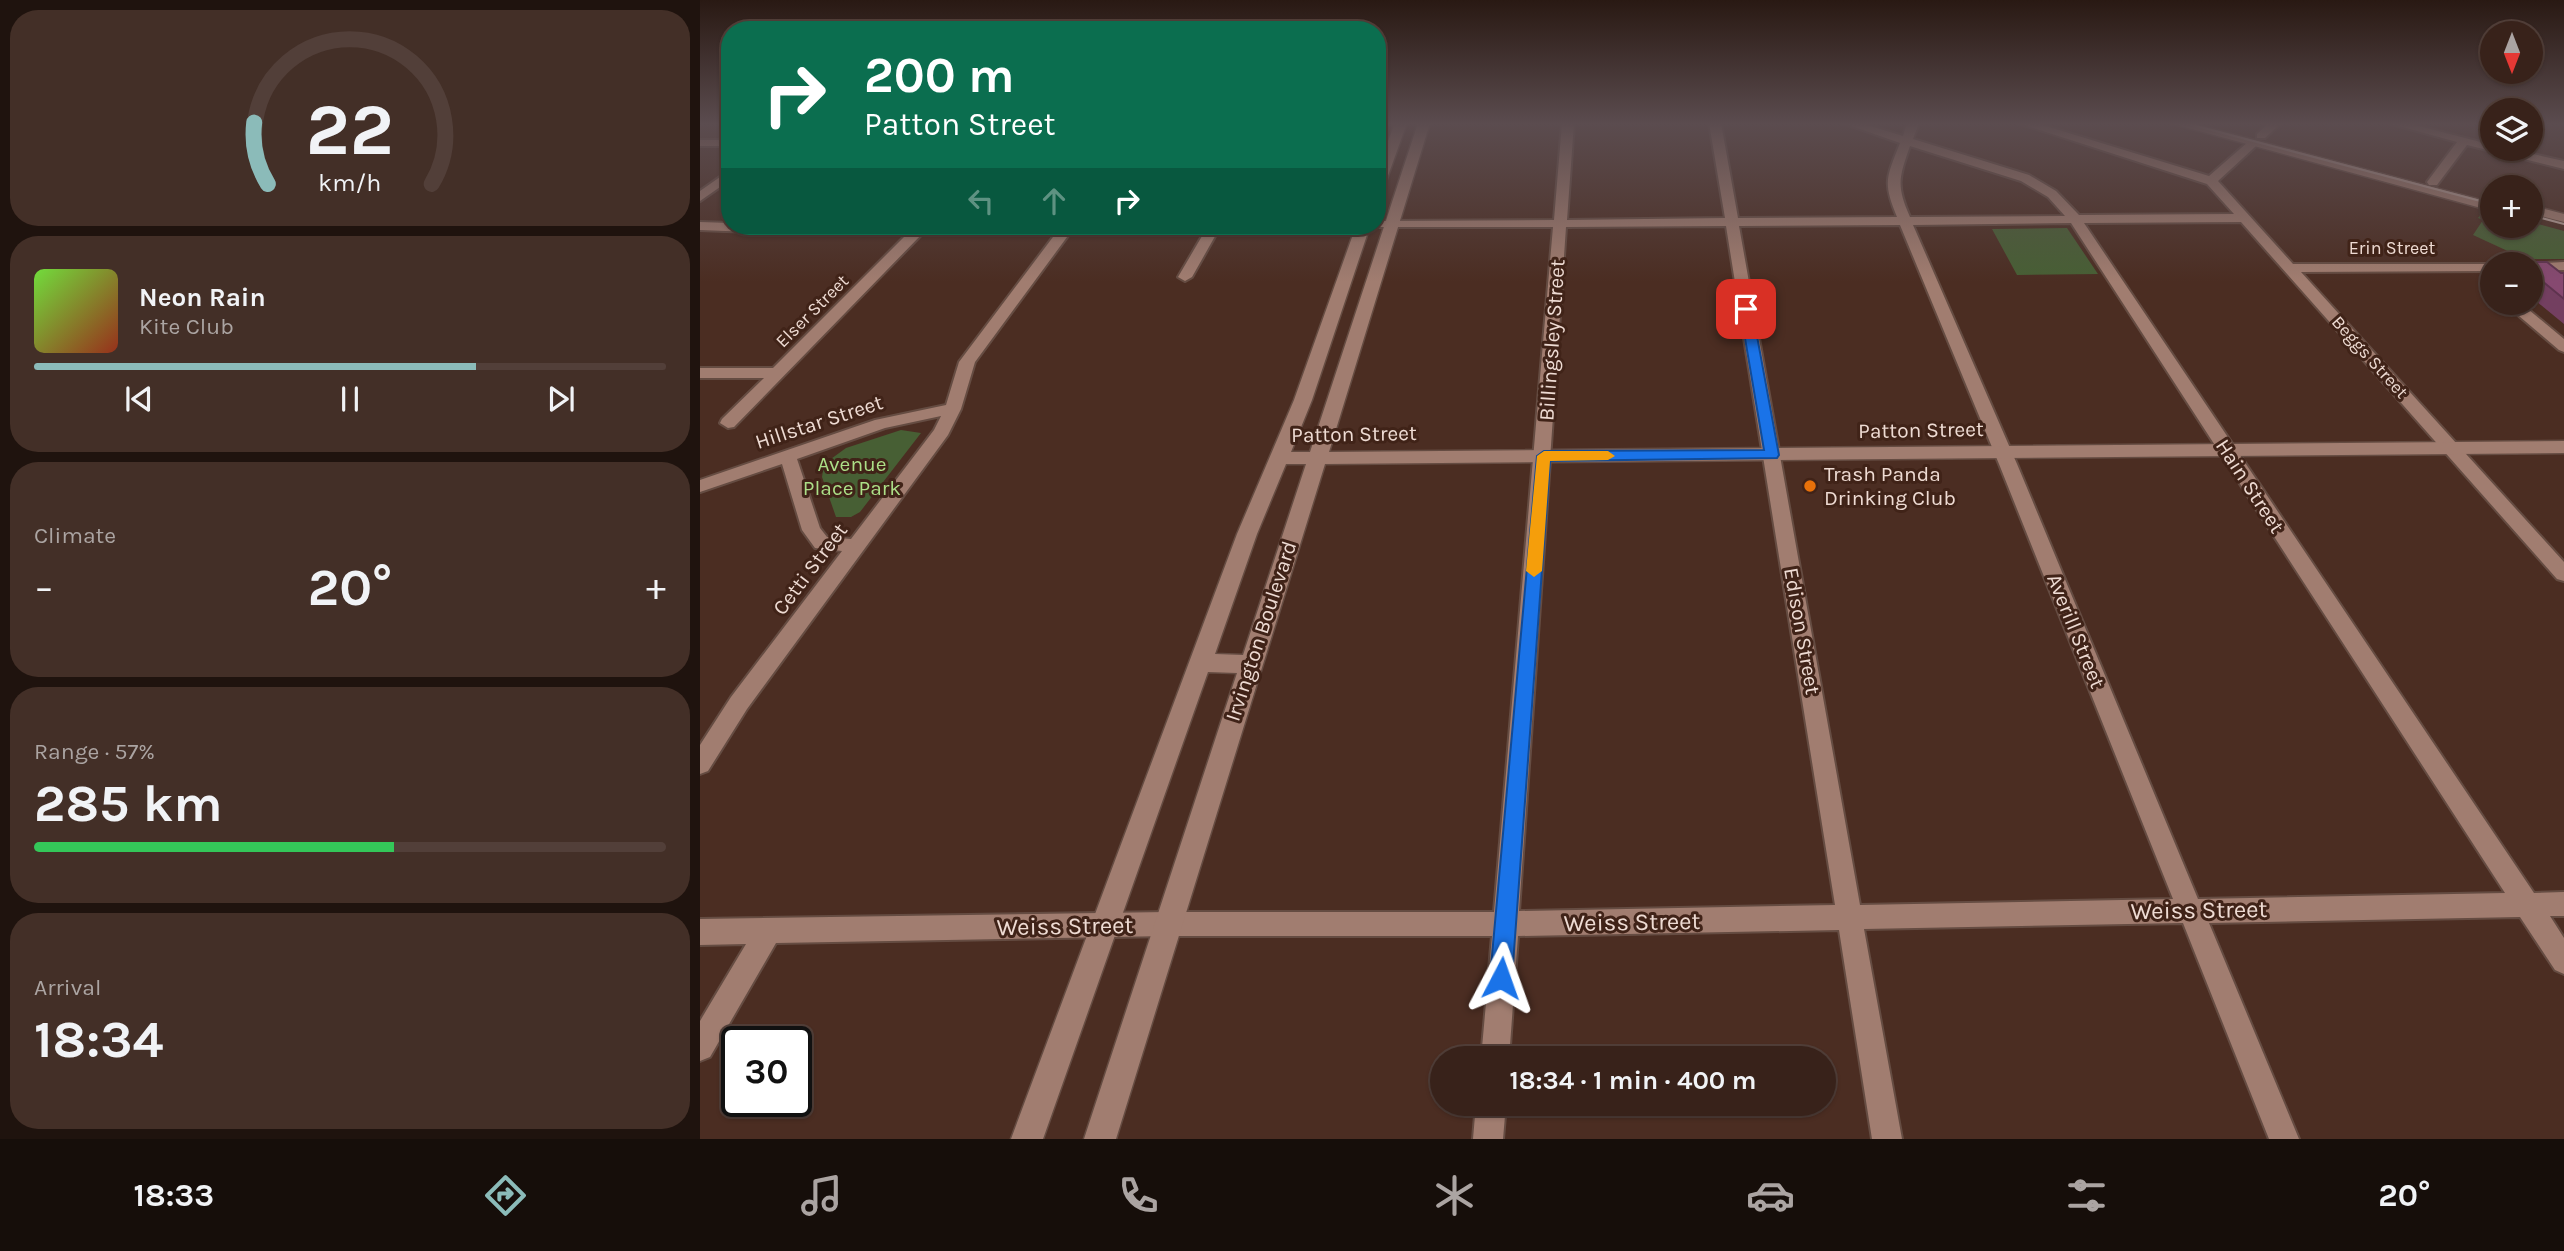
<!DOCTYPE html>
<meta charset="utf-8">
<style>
body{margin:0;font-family:Karla,sans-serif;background:#432f27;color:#f1f3f6;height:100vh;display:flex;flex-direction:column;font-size:26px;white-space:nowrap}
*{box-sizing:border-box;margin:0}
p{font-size:23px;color:#aba4a2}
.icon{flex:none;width:38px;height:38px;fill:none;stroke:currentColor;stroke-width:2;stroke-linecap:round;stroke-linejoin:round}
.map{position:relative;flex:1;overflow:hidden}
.panel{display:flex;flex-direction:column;gap:10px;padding:10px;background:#1f130e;width:700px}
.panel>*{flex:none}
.top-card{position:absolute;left:21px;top:21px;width:665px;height:214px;border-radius:28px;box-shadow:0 2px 5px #0004,0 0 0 2px #523f39;background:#0b6e4f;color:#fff;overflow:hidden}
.needle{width:46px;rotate:180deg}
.buttons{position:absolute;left:1780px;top:21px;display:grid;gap:14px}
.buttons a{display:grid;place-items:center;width:63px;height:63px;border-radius:50%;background:#38221a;box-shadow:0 2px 5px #0004,0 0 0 2px #523f39;font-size:35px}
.speed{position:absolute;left:21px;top:1026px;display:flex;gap:14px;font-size:35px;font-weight:700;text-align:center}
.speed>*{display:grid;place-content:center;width:91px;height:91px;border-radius:50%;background:#38221a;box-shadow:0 2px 5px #0004,0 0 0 2px #523f39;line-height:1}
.speed .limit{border:4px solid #111;border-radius:10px;background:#fff;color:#111}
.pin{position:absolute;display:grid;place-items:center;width:60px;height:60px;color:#fff;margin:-30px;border-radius:14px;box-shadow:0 4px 10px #0006}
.me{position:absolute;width:77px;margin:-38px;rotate:4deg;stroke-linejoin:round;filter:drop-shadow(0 0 5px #0008)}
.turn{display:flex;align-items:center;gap:24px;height:147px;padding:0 28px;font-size:32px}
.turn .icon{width:91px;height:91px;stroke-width:2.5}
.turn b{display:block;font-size:49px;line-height:60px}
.lanes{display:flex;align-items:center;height:66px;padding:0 28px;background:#0003;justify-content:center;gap:35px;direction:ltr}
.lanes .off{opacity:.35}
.big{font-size:52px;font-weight:700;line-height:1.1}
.panel .tile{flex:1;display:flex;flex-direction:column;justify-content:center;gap:10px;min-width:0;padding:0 24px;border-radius:28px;background:#432f27}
.panel .dial{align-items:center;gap:0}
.dial svg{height:182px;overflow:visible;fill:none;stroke:#523f39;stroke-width:7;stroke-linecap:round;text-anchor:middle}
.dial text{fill:#f1f3f6;stroke:none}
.song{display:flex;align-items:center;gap:21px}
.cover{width:84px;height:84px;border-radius:10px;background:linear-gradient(135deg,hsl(100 70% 55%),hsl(10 70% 35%))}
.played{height:7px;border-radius:4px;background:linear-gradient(90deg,#8bbbb9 70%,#523f39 70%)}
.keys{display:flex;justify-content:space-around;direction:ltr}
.heat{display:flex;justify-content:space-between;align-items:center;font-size:38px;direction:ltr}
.charge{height:10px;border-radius:5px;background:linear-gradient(90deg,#34c759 57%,#523f39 0)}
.trip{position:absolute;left:730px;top:1046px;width:406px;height:70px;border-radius:35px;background:#38221a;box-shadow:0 2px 5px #0004,0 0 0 2px #523f39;font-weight:700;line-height:70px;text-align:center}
.menu{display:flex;height:112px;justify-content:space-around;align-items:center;background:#160e0a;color:#aba4a2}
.menu .icon{width:49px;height:49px}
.menu .selected{color:#8bbbb9}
.menu b{font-size:32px;color:#f1f3f6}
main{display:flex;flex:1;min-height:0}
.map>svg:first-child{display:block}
.green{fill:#475f34}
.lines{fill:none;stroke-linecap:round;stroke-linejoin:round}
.street-casing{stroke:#654c42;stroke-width:4}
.secondary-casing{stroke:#654c42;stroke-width:3}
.street{fill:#a17d70;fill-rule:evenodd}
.secondary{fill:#a17d70;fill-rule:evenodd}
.tram{stroke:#b9a29a;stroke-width:2}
.wall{fill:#733f60}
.building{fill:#864970;stroke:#5e334e;stroke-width:2}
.route{fill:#1a73e8;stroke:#114b97;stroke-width:2}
.slow{fill:#f59e0b}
.food-dot{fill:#e8710a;stroke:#402318;stroke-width:2.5}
.labels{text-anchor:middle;stroke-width:6;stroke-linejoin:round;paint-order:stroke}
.far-street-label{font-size:18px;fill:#eedbd3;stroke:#402318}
.street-label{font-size:21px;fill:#eedbd3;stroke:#402318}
.park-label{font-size:21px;fill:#acdf87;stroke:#402318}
.poi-label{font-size:21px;fill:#eedbd3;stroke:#402318;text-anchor:start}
.near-street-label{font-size:24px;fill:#eedbd3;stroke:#402318}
</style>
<main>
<section class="panel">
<div class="tile dial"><svg viewBox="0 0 100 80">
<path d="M14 69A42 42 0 1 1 86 69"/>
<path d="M14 69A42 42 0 0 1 8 42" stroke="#8bbbb9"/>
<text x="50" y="56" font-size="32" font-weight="700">22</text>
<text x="50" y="72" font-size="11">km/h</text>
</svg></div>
<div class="tile">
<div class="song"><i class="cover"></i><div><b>Neon Rain</b><p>Kite Club</p></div></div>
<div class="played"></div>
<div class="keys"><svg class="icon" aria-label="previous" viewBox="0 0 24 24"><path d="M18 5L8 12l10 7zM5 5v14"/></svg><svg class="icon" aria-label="pause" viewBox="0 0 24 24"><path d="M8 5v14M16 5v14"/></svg><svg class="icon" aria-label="next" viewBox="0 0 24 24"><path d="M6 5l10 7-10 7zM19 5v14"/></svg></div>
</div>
<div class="tile"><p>Climate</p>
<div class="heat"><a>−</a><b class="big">20°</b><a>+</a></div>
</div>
<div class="tile"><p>Range · 57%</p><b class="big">285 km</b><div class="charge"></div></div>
<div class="tile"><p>Arrival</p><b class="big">18:34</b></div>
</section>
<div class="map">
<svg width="1864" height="1139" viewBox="0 0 1864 1139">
<rect width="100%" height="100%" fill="#4b2d22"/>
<!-- green -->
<path class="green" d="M1780,215L1792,218V226H1830L1831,222L1864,231V259H1825L1773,235L1783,220L1778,218Z
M1367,228L1398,274L1317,275L1292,229Z
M201,430L221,433L160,512L151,517H136L122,477L124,464L146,448Z"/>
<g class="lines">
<defs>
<path id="street" d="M862,123H874L867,220L1025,218L1009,123H1021L1038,218L1197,217C1182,181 1187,177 1200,143L1143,123H1160L1203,136L1207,123H1219L1213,139L1329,175L1356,191L1379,215L1534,214L1507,184L1318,123H1336L1509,176L1548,142H1556V146L1518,181L1593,264H1797H1792V271L1601,272L1864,562V581L1857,579L1541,222L1384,223L1834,893L1864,892V916H1850L1864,938V974L1855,970L1820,917L1509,923L1599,1139H1569L1483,923L1164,929L1202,1139H1172L1139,930L818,936L809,1059H781L792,936H467L76,943L10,1057L0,1061V1021L46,944L0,945V919L467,912H794L853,227H672L666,230L518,231L492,277L485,281L478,277L505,231L370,233L275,362L261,409L248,435L47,709L8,771L0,774V745L31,697L142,551L115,548L102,530L82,464L0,492V480L175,420L246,405L259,362L356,233L222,234L34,427L28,428L20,423L22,419L64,378H0V368H73L207,234L130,235L0,230V222L30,223V226H677V221L854,220ZM1210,146L1321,181L1348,197L1365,216L1210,217C1196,185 1199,178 1210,146ZM1371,223L1805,893L1498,899L1317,464L1213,225ZM1200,225L1299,464L1473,899L1160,905L1039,226ZM1026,226L1135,905L819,911L866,227ZM241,416L234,430L151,539L127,537L120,528L97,459L185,428Z
M1569,123H1581L1565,138H1557V134Z
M1688,123H1707L1792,145V149H1810L1864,161V169L1767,145L1737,185H1729L1727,182L1757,142Z
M0,140H30V146H0Z
M30,170V180L0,201V191Z
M1864,262V270L1830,271V264H1825Z
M1824,309L1829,310L1864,339V352L1859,350L1819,316L1817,313L1819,310Z
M776,1104H806L803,1139H773Z"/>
<path id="secondary" d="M695,123H707L684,187L677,191V169Z
M718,123H730L629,452L1864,441V453L625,464L416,1139H384L537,673L508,672L343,1139H311L537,534L594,400L656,226H670L612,400L591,452H610ZM586,464H606L543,655L515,654L557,534Z
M1470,123H1490L1792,203V211Z
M1830,205L1864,214V222L1830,213Z"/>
</defs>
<!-- street casing -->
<use href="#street" class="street-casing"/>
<!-- secondary casing -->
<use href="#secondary" class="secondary-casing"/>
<!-- street -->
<use href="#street" class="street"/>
<!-- secondary -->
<use href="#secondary" class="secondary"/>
<!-- tram -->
<path class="tram" d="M1485,123L1792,204
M1830,215L1864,224"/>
</g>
<!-- wall -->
<path class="wall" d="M1819,262H1847L1861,273H1864V324L1830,296V264H1817Z"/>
<!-- building -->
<path class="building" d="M1819,262H1847L1861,273H1864V299L1830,271V264H1822Z"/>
<!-- sky -->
<linearGradient id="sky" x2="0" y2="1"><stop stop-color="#291913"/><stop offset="0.44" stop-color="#5b4c4f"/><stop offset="1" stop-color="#5b4c4f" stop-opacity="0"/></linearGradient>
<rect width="1864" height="282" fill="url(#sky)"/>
<!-- route -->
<path class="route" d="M1046,305L1052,309L1079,455L1077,458L850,461L812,978L809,986L801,989L793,986L790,978L837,456L844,451L1064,450L1040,309Z"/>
<!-- slow -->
<path class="slow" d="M844,451H908L915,456L908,460L850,461L842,571L834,577L826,571L837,456Z"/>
<!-- markers -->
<circle class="food-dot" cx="1110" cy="486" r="7"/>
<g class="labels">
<!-- far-street labels -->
<g class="far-street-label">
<text x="1692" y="254">Erin Street</text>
<text transform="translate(112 311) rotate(-45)" y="6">Elser Street</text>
<text transform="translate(1670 357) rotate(48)" y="6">Beggs Street</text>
</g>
<!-- street labels -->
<g class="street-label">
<text transform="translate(852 340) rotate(-86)" y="7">Billingsley Street</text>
<text transform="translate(119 422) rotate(-18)" y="7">Hillstar Street</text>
<text transform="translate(1221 430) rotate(-1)" y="7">Patton Street</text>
<text transform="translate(654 434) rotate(-1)" y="7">Patton Street</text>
<text transform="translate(1550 486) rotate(57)" y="7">Hain Street</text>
<text transform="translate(110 569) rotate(-53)" y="7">Cetti Street</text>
<text transform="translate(561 631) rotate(-72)" y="7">Irvington Boulevard</text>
<text transform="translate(1102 631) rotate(80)" y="7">Edison Street</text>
<text transform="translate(1376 631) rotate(68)" y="7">Averill Street</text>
</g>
<!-- park labels -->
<g class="park-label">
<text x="152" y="471">Avenue<tspan x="152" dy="24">Place Park</tspan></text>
</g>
<!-- poi labels -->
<g class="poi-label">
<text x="1124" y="481">Trash Panda<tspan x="1124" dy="24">Drinking Club</tspan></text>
</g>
<!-- near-street labels -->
<g class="near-street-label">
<text transform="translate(1499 910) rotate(-1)" y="8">Weiss Street</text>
<text transform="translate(932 922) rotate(-1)" y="8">Weiss Street</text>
<text transform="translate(365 926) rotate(-1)" y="8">Weiss Street</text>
</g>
</g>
</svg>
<div class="buttons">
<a><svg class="needle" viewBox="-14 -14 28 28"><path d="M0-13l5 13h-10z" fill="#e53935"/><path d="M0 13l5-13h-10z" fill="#aba4a2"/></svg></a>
<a><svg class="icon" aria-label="layers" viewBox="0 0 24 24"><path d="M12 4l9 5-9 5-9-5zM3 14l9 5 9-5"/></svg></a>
<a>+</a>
<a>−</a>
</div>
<div class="speed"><div class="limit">30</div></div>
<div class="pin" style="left:1046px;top:309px;background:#d93025"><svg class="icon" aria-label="arrive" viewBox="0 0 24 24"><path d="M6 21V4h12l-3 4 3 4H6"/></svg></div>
<svg class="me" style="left:801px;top:978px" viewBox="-20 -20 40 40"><path d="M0-17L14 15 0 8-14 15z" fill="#1a73e8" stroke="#fff" stroke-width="4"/></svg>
<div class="trip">18:34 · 1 min · 400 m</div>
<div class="top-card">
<div class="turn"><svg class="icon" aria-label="right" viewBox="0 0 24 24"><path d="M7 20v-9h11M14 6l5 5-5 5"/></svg><div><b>200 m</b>Patton Street</div></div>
<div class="lanes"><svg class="icon off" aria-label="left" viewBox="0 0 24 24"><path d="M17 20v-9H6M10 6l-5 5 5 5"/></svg><svg class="icon off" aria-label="ahead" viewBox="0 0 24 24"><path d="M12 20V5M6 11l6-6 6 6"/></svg><svg class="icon" aria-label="right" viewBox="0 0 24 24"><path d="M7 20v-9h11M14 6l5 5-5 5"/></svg></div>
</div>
</div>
</main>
<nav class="menu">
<b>18:33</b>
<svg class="icon selected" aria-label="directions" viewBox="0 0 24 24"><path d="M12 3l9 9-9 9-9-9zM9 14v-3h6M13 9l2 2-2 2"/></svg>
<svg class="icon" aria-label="music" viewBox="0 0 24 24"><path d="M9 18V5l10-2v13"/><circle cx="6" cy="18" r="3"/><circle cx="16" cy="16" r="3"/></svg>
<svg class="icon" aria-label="phone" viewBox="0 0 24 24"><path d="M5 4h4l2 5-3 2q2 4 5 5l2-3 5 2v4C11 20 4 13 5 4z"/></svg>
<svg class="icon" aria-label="climate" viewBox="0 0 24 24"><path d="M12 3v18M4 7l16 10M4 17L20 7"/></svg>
<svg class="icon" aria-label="car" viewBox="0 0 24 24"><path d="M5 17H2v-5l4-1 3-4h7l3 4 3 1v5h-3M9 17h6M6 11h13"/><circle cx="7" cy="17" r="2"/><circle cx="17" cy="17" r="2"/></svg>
<svg class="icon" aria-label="filters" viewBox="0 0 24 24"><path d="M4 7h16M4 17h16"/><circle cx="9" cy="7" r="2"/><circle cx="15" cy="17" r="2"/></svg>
<b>20°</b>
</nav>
